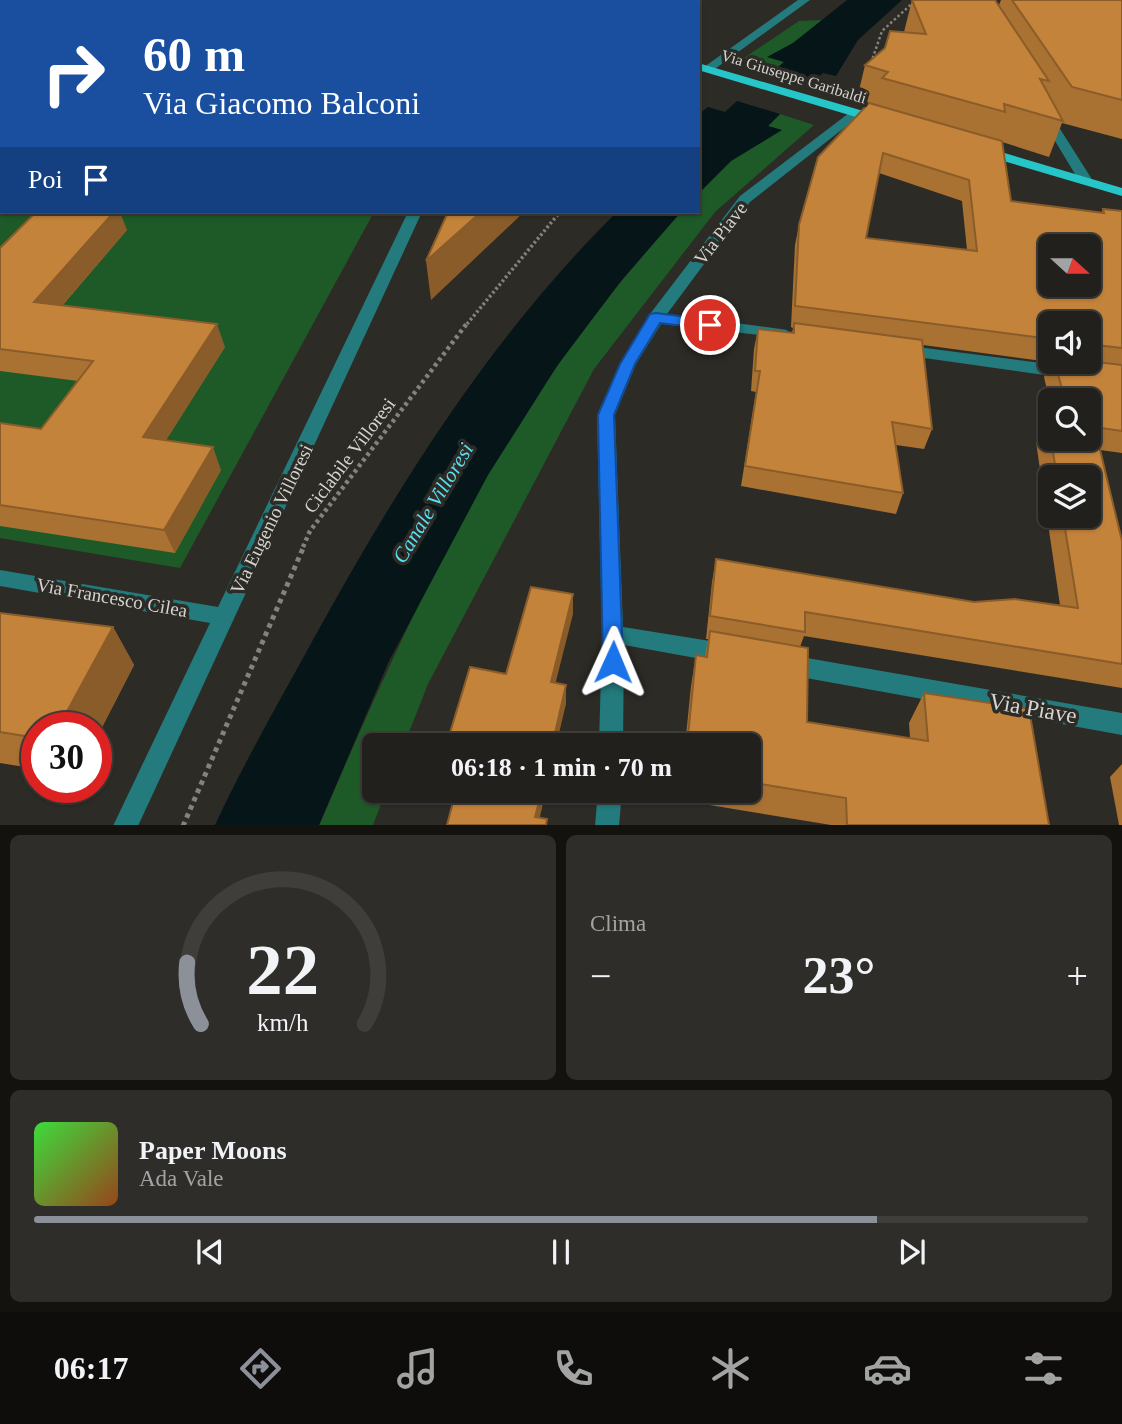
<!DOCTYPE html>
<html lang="it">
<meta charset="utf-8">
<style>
body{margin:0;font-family:Georgia,serif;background:#2e2d29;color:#f1f3f6;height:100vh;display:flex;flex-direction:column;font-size:26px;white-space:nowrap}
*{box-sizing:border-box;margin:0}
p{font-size:23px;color:#a2a3a3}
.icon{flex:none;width:38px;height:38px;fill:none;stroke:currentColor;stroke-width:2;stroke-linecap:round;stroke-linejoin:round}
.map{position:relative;height:825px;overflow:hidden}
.side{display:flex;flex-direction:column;gap:10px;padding:10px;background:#13120f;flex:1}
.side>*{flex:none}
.banner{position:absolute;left:0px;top:0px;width:700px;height:214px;box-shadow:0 2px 5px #0004,0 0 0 2px #3f3e3b;background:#1a4fa0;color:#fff;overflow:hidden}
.needle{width:46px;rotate:111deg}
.controls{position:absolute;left:1038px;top:234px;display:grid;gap:14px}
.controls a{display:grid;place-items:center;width:63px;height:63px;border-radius:10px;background:#22201c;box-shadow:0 2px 5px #0004,0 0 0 2px #3f3e3b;font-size:35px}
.speed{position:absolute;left:21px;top:712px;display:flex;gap:14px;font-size:35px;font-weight:700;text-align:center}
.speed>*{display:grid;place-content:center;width:91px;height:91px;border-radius:50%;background:#22201c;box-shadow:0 2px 5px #0004,0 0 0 2px #3f3e3b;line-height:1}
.speed .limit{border:10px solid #d22;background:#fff;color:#111}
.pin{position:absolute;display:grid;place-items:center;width:60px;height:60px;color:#fff;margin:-30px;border:4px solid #fff;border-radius:50%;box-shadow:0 2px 7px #0007}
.me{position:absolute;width:77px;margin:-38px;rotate:1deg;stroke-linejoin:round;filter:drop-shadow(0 0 5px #0008)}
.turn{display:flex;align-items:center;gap:24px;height:147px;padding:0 28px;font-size:32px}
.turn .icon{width:91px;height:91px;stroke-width:2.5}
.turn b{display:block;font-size:49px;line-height:60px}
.then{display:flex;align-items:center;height:66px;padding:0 28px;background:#0003;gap:14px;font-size:26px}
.big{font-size:52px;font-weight:700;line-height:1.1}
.side .card{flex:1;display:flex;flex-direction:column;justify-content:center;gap:10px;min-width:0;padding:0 24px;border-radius:10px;background:#2e2d29}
.side .dial{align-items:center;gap:0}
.dial svg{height:182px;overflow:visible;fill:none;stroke:#3f3e3b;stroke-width:7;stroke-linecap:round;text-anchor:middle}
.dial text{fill:#f1f3f6;stroke:none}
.song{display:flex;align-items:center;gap:21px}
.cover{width:84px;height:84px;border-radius:10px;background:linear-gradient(135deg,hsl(120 70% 55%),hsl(20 70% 35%))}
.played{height:7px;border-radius:4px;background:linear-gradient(90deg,#8c9099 80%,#3f3e3b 80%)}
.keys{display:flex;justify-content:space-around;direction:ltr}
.heat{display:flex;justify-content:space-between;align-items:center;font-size:38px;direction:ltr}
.side .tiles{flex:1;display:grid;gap:10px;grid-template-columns:1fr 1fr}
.card:last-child{grid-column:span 2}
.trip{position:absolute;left:362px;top:733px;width:399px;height:70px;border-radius:10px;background:#22201c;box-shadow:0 2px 5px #0004,0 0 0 2px #3f3e3b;font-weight:700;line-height:70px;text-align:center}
.dock{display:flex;height:112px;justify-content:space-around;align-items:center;background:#0e0d0b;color:#a2a3a3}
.dock .icon{width:49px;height:49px}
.dock .current{color:#8c9099}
.dock b{font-size:32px;color:#f1f3f6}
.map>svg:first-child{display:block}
.green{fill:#1e5a28}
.water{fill:#051518}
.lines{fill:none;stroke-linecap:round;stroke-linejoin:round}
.stream{fill:#051518;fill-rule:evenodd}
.path-far3{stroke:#84827e;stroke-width:2.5;stroke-dasharray:2.5 2.5;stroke-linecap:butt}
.path-far2{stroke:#84827e;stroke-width:3.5;stroke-dasharray:2.5 2.5;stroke-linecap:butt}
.path-far1{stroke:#84827e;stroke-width:4.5;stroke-dasharray:3.5 3.5;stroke-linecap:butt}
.path{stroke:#84827e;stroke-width:5;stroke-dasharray:4.5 4.5;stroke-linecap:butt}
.minor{fill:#237b7d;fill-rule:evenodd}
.major{fill:#26c5c8;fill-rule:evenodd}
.wall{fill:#a97132;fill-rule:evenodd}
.shaded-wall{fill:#895c29}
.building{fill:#c4833a;stroke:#895c29;stroke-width:2;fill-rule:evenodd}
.route{fill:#1a73e8;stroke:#114b97;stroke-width:2}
.labels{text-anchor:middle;stroke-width:7;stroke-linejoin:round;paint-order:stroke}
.far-street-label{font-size:16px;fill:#d5d4d1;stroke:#2d2b26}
.street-label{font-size:19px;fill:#d5d4d1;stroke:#2d2b26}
.water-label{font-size:21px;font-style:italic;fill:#58dff4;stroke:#2d2b26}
.near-street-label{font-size:23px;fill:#d5d4d1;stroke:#2d2b26}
</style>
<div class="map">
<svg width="1122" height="826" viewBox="0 0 1122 826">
<rect width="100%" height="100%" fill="#2d2b26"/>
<!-- green -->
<path class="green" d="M823,20L793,43L768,57L784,62L770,74L741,65V60L799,21Z
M0,87L2,212H374L180,568L0,538Z
M780,114L814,125L715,212L594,369L428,684L404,745L374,746V791H386L373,825L319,826C387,667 458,507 558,365C594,313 635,264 677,216L681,212H698V194L731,161L781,130L768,126Z"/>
<!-- water -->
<path class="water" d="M847,0H902L858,40L836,76L823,73L810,85L770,74L784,62L767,57L793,43Z
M737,101L780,114L768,126L782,130L731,161L698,194L700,113L708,107L725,112Z
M617,212H681L621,281L557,366L488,475L389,661L319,825H215C245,761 280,700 314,638C399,484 492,335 617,212Z"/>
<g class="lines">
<!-- stream -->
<path class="stream" d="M384,0H396L398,2H385Z"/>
<!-- path-far3 -->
<path class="path-far3" d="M413,0L419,2
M871,63L882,31L916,0"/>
<!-- path-far2 -->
<path class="path-far2" d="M467,324L560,212"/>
<!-- path-far1 -->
<path class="path-far1" d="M303,547L310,531L468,322"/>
<!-- path -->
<path class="path" d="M183,826L304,546"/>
<!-- minor -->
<path class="minor" d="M798,0H810L712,71H704V67Z
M0,53H2V60H0Z
M853,110L863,113L750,202L667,314L781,329L787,330L789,334L787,338L661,324L636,364L615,415L623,627L729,644L737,647L740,654L737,661L729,664L624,645L623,746H599L602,634L597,415L620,364L650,314L740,196Z
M1042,113H1050L1093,181L1091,184H1081L1040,116Z
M408,212H422L138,826H113L210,623L0,586V570L218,607Z
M902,345L1072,367L1080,373L1072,379L896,354L894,350Z
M784,654L1122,713V735L784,674L776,671L773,664L776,657Z
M598,791H622L619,826H595Z"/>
<!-- major -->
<path class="major" d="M468,0H483L484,2H469Z
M698,63L884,117L886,120L876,123L698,70Z
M981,146L1122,188V196L976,153L975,150Z"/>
</g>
<!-- wall -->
<path class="wall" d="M912,0L999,5L1001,0H1122V139L1062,123L1049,157L1002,142L1011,201L1101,213L1103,209L1122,211V453L1100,450L1122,541V688L804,636L800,647L807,722L910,738L909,723L924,693L1049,825H831L679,800L680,791H749V746H685L691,686L696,655L705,657L708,639H706L712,582L716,559L974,602L1060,605L1036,442L1047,418L1050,419V439H1088V401H1050V403L1044,377L1051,362H1088V324H1050V362L923,345L932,429L924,449L896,445L903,493L896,514L741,486L756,392L751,391L754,349L758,329L792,333L793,328L791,327L795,245L799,225L876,105L857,99L865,65L904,32ZM879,173L962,201L967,250L866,238ZM1050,478H1088V516H1050Z
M127,230L62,306L225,347L166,440L221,470L175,553L0,526V423L41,429L78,381L0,371V248Z
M0,613L113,627L134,665L96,739V728H37V769L0,763Z
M1122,764V825H1119L1110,777Z"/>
<!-- shaded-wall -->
<path class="shaded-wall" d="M297,0H318V2H295Z
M114,212H120L127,230L45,325L34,302Z
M481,212H524L431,300L426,261Z
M217,324L225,347L153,461L143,437Z
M213,447L221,470L175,553L164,530Z
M573,594V614L551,701V682Z
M113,627L134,665L96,739V728H58Z
M566,685V704L556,746H552Z
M542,791H546L538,825L535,817Z"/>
<!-- building -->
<path class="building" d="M201,0H297L295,2H199Z
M912,0H995L1049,81L1040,79L1063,121L1004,104L1005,112L882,78L888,72L865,65L885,48L890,31L926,34Z
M1012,0H1122V100L1072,87Z
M869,103L1002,141L1011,201L1104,213L1103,209L1122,211V348L1088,344V324H1050V339L795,306L799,225L818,157ZM883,153L969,180L977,251L866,238ZM1050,247H1088V285H1050Z
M36,212H114L34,302L217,324L143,437L213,447L164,530L0,505V423L41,429L93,361L0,349V248Z
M448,212H481L426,261Z
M794,323L922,340L932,429L892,422L903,493L745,466L760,371H755L758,329L794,333Z
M1088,361L1122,365V431L1094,427V425L1088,424V401H1065L1055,362H1088Z
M1047,418L1050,419V436Z
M1088,424L1094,425L1122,541V664L805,612V632L710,616L716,559L974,602L1015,599L1078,608L1063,516H1088V478H1057L1051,439H1088Z
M531,587L573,594L551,682L566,685L552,746H446L470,667L506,674Z
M0,613L113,627L58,728H37V738L0,732Z
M710,631L808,648L807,722L928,741L924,693L1029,709L1049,825H847L846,798L749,782V746H687L696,655L707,657Z
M456,791H542L535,817L547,819L546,825H447Z"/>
<!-- route -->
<path class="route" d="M656,313L710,320L718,325L710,329L660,323L635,364L614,415L623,662L620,668L613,670L606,668L603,662L598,415L620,364L650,314Z"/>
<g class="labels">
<!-- far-street labels -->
<g class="far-street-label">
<text transform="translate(794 76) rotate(17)" y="6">Via Giuseppe Garibaldi</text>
</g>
<!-- street labels -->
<g class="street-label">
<text transform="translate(720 233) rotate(-52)" y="7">Via Piave</text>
<text transform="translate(349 455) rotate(-53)" y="7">Ciclabile Villoresi</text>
<text transform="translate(271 519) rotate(-64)" y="7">Via Eugenio Villoresi</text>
<text transform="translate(112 597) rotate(10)" y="7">Via Francesco Cilea</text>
</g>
<!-- water labels -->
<g class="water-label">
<text transform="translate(433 503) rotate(-59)" y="7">Canale Villoresi</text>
</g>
<!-- near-street labels -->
<g class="near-street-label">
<text transform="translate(1033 708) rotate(10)" y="8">Via Piave</text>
</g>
</g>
</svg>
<div class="controls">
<a><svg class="needle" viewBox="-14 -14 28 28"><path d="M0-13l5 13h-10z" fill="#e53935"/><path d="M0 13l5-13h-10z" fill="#a2a3a3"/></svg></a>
<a><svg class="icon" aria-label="sound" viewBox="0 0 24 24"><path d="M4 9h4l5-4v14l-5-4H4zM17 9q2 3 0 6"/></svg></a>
<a><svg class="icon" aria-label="search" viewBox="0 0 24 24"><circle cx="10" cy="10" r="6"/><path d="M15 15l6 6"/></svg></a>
<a><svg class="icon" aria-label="layers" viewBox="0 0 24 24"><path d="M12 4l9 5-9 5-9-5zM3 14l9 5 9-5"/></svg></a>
</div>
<div class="speed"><div class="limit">30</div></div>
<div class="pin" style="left:710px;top:325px;background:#d93025"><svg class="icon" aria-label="arrive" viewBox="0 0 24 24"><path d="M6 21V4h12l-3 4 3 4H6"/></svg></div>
<svg class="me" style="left:613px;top:662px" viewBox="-20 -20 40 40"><path d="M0-17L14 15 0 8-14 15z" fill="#1a73e8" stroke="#fff" stroke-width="4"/></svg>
<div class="trip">06:18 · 1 min · 70 m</div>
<div class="banner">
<div class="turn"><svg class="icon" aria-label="right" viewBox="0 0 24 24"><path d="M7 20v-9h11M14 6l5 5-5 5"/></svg><div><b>60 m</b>Via Giacomo Balconi</div></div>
<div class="then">Poi<svg class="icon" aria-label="arrive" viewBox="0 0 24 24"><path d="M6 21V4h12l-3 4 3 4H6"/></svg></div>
</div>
</div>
<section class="side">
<div class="tiles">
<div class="card dial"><svg viewBox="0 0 100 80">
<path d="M14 69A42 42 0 1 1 86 69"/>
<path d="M14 69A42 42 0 0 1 8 42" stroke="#8c9099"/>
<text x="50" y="56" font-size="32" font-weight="700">22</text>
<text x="50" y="72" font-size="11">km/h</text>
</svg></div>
<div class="card"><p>Clima</p>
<div class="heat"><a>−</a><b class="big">23°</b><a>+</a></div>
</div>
<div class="card">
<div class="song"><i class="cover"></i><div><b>Paper Moons</b><p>Ada Vale</p></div></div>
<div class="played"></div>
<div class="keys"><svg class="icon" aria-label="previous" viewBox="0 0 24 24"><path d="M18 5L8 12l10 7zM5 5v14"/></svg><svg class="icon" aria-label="pause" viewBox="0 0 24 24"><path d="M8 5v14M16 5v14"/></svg><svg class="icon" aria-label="next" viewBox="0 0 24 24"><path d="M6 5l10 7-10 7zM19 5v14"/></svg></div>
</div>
</div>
</section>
<nav class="dock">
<b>06:17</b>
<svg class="icon current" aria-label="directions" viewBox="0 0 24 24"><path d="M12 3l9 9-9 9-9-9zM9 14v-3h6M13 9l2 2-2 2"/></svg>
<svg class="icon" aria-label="music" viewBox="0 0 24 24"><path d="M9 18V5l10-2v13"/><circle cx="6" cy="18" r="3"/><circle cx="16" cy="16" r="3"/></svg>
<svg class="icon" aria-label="phone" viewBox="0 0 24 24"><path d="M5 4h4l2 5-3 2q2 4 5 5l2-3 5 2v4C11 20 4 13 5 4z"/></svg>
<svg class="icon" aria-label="climate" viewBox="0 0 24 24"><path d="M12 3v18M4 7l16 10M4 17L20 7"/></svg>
<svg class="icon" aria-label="car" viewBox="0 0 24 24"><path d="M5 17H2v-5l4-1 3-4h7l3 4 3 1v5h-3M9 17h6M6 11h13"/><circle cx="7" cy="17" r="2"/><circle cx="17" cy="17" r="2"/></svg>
<svg class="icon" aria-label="filters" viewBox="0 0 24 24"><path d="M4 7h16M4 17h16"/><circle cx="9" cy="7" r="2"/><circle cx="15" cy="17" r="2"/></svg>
</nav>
